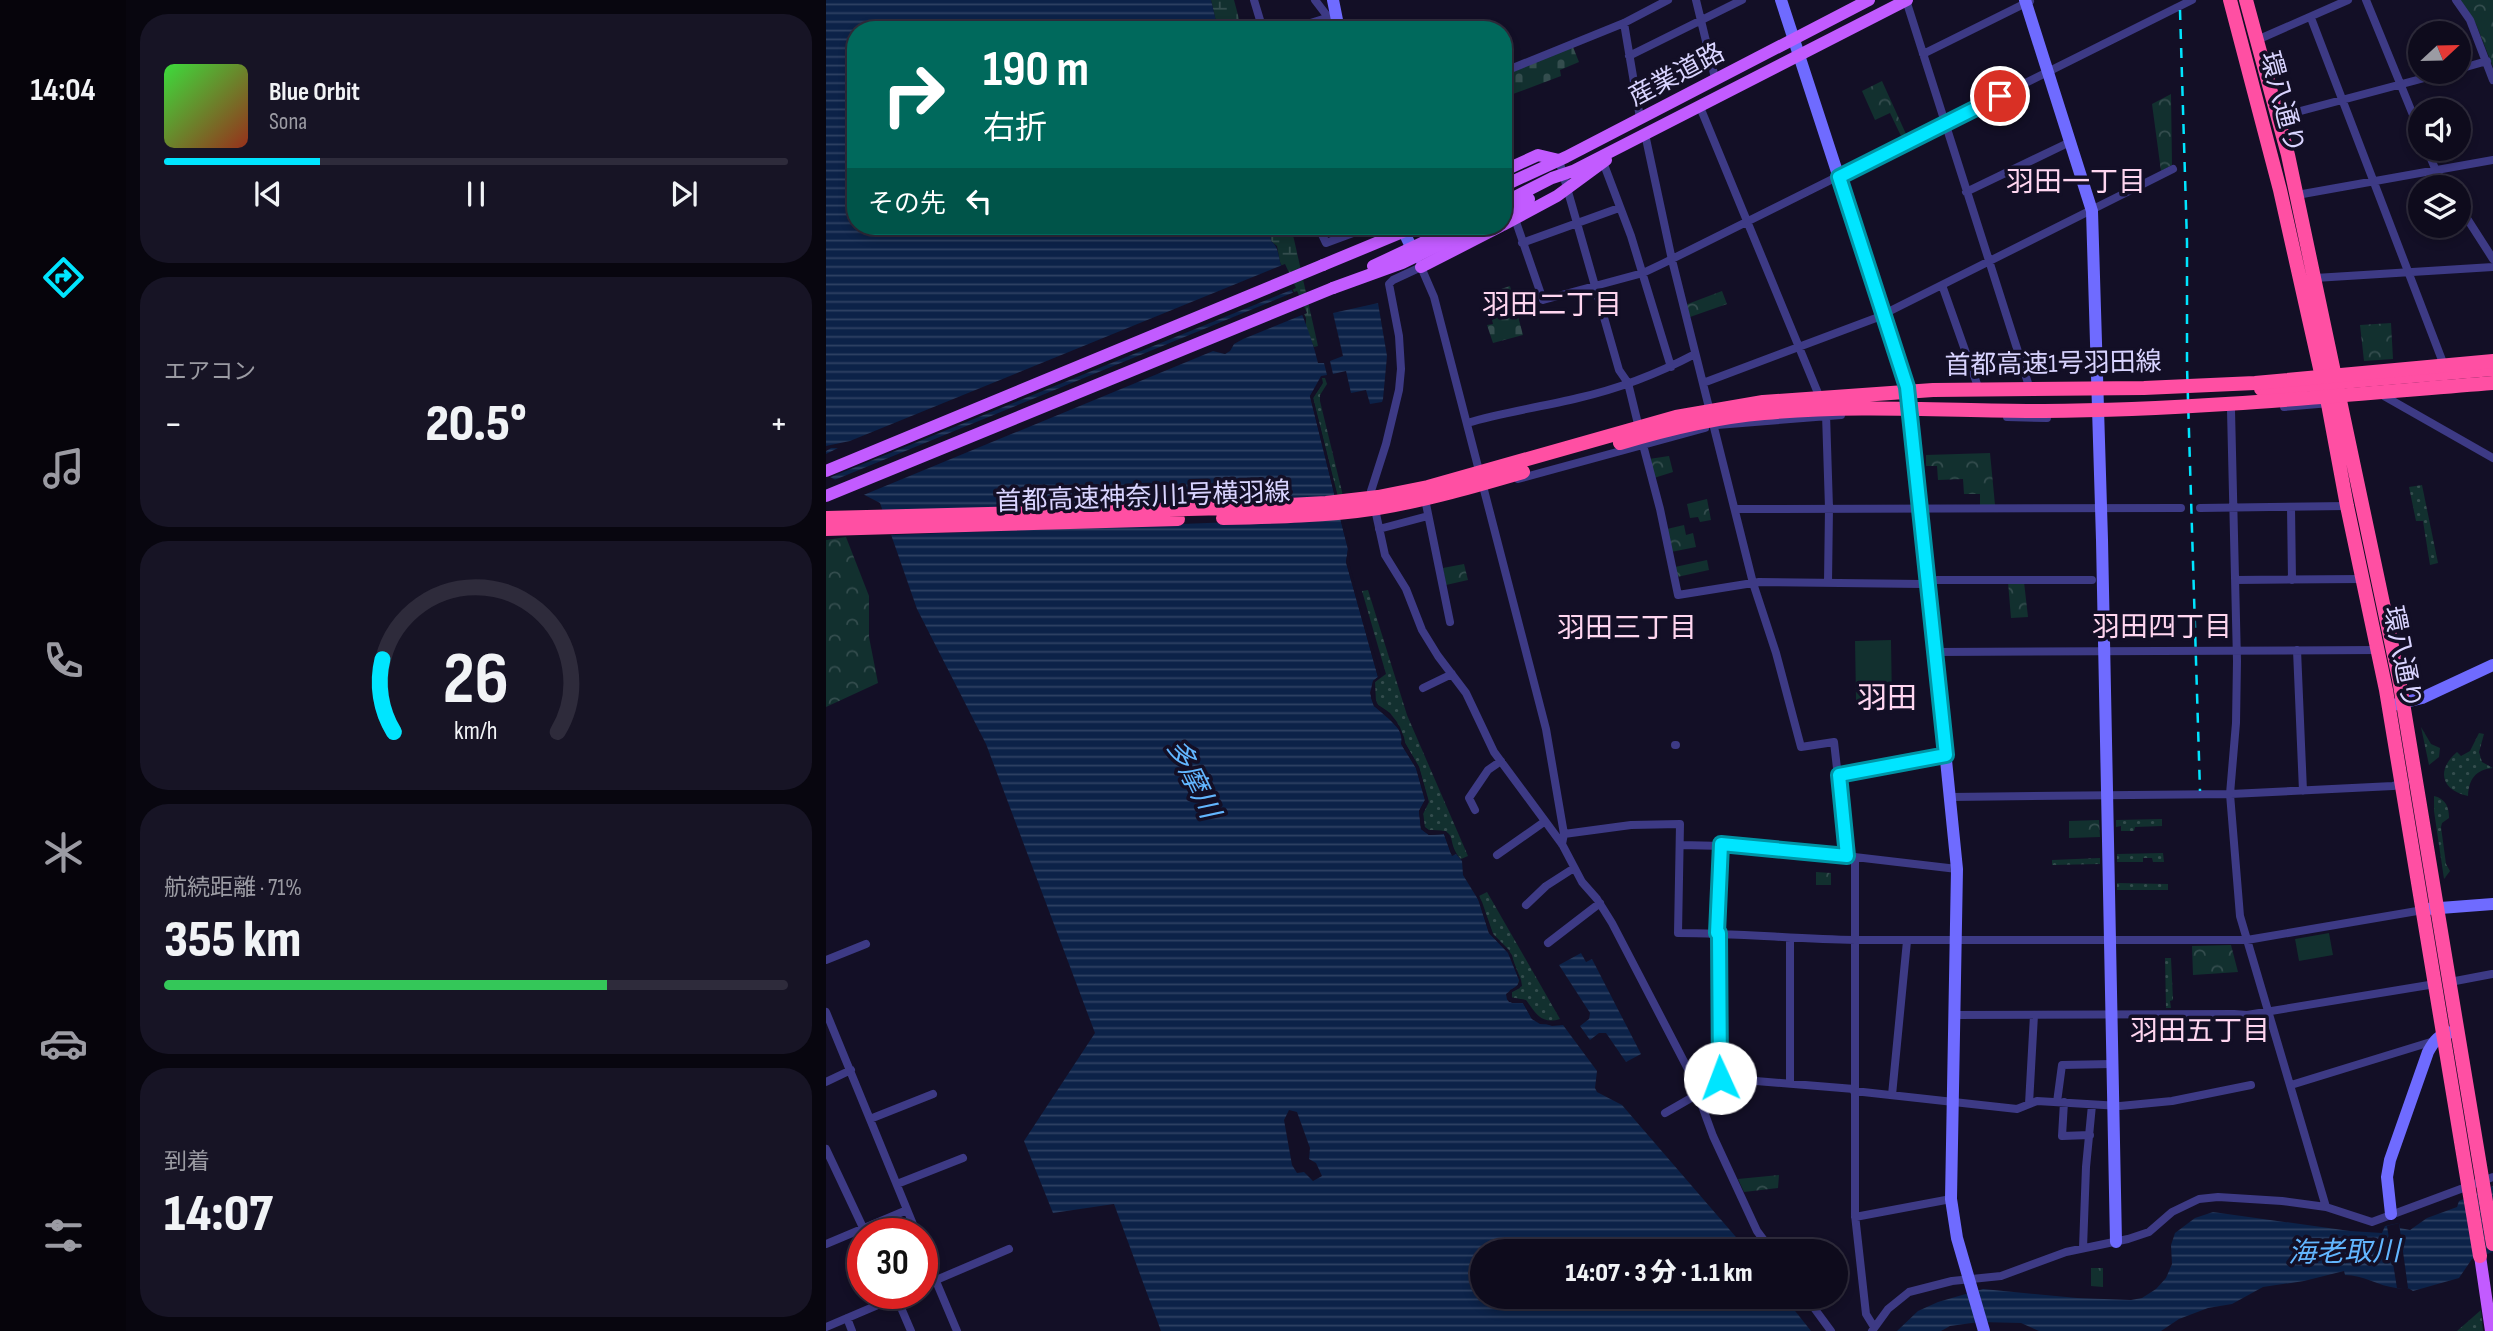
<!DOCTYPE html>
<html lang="ja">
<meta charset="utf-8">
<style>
body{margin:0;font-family:"Sofia Sans Condensed","Noto Sans JP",sans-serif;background:#171425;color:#f1f3f6;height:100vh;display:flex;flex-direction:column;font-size:26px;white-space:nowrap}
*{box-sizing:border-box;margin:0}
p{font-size:23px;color:#9b9ba3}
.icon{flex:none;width:38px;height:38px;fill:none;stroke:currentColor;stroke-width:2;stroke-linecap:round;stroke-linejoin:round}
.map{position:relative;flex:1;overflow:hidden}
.sheet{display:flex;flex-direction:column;gap:14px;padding:14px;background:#08060f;width:700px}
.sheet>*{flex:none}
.banner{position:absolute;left:21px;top:21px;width:665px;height:214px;border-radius:28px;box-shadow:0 4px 10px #0003,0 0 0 2px #2e2b3b;background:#00695c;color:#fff;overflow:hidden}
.needle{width:46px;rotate:68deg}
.tools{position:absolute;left:1582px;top:21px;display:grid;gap:14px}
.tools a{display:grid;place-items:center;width:63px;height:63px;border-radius:50%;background:#0e0b1c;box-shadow:0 4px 10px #0003,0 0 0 2px #2e2b3b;font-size:35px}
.speed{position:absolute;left:21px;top:1218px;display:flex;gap:14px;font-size:35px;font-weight:700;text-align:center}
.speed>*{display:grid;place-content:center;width:91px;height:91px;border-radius:50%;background:#0e0b1c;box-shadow:0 4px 10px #0003,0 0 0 2px #2e2b3b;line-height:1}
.speed .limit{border:10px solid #d22;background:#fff;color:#111}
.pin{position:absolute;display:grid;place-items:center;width:60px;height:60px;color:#fff;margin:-30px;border:4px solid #fff;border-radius:50%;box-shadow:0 2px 7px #0007}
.me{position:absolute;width:77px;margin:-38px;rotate:358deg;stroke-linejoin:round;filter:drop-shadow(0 0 5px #0008)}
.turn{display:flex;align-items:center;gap:24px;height:147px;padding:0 21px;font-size:32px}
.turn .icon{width:91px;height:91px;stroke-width:2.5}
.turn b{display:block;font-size:49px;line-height:60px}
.then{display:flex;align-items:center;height:66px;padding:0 21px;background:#0003;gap:14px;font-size:26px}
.big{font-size:52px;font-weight:800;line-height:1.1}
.sheet .card{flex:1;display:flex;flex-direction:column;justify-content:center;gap:10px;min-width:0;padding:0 24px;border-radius:28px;background:#171425}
.sheet .dial{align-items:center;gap:0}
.dial svg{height:182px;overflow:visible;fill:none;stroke:#2e2b3b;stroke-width:7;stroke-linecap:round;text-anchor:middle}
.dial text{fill:#f1f3f6;stroke:none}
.song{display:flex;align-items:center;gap:21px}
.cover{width:84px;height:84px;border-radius:10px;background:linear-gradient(135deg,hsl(120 70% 55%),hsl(10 70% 35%))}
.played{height:7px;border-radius:4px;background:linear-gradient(90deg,#00e5ff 25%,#2e2b3b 25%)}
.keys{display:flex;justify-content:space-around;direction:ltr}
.heat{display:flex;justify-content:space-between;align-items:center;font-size:38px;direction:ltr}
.charge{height:10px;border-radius:5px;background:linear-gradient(90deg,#34c759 71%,#2e2b3b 0)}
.trip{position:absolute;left:644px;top:1239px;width:378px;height:70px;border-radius:35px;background:#0e0b1c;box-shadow:0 4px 10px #0003,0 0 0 2px #2e2b3b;font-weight:800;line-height:70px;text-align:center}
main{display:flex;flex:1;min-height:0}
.menu{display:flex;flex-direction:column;width:126px;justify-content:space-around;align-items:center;background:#06040b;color:#9b9ba3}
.menu .icon{width:49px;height:49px}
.menu .active{color:#00e5ff}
.menu b{font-size:32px;color:#f1f3f6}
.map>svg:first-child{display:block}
.grass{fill:url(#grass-dots)}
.wetland{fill:url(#wetland-marsh)}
.cemetery{fill:url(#cemetery-stones)}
.park{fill:url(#park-crowns)}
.pitch{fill:#12302f}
.water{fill:url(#water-rules);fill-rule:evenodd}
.pier{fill:#130f26}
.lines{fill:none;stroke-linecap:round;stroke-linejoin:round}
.street{stroke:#3d3a85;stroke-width:8}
.secondary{stroke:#6f6bff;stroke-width:12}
.primary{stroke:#c25bff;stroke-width:12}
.highway{stroke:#ff4fa3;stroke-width:14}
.rail{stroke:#00e5ff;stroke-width:2.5;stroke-dasharray:10 9;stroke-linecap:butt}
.primary-bridge{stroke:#c25bff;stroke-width:12}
.highway-bridge{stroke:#ff4fa3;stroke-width:14}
.route-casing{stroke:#0095a6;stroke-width:18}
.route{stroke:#00e5ff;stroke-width:12}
.labels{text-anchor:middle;stroke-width:7;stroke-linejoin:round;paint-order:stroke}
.street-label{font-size:26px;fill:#d9d4ff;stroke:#130f26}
.neighbourhood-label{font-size:28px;fill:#ffd6f0;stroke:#130f26}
.water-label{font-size:28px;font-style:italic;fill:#62b6ff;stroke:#130f26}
.quarter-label{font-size:30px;fill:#ffd6f0;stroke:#130f26}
</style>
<main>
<nav class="menu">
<b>14:04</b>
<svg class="icon active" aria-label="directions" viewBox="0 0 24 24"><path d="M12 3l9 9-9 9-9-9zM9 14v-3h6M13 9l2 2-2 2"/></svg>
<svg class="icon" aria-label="music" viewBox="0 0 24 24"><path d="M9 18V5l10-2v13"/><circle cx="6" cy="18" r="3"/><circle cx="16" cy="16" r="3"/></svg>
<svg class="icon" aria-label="phone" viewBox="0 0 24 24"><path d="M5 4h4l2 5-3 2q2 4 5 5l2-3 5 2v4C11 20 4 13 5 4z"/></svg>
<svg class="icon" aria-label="climate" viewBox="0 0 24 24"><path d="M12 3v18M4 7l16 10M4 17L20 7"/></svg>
<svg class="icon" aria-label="car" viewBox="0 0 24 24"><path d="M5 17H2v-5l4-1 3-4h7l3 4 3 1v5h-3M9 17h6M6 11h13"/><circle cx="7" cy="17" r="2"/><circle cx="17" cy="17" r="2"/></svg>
<svg class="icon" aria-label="filters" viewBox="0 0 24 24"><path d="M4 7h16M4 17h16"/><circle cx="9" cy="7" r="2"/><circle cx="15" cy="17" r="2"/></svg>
</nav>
<section class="sheet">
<div class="card">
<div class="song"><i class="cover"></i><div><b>Blue Orbit</b><p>Sona</p></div></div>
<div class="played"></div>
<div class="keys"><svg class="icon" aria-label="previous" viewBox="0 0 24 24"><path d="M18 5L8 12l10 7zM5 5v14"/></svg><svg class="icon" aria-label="pause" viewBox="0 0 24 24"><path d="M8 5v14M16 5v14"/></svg><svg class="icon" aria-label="next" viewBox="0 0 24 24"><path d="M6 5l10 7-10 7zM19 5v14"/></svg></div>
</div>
<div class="card"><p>エアコン</p>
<div class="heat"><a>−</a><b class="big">20.5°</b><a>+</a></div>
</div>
<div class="card dial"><svg viewBox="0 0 100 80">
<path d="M14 69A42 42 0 1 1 86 69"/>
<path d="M14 69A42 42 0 0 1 9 37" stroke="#00e5ff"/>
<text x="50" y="56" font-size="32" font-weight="700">26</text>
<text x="50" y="72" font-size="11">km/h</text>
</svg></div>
<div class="card"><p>航続距離 · 71%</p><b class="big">355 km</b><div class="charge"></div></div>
<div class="card"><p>到着</p><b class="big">14:07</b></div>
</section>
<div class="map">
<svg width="1667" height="1331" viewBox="0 0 1667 1331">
<defs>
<pattern id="grass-dots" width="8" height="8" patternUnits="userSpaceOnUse" patternTransform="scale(1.75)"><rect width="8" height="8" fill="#12302f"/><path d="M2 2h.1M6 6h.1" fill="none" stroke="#344d4e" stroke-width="1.8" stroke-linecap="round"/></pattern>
<pattern id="wetland-marsh" width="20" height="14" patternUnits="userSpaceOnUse" patternTransform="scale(1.75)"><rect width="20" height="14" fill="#12302f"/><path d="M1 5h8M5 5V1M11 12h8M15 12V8" fill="none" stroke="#344d4e"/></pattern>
<pattern id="cemetery-stones" width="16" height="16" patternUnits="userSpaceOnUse" patternTransform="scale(1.75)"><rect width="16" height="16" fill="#12302f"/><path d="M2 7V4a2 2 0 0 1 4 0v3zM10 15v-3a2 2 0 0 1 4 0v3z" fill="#344d4e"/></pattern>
<pattern id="park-crowns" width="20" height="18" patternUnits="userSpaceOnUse" patternTransform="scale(1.75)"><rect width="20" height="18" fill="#12302f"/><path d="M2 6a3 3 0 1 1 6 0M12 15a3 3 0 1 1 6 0" fill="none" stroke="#344d4e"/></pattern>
<pattern id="water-rules" width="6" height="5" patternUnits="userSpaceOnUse" patternTransform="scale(1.75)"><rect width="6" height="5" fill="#0c2248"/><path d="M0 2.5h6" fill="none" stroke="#2f4163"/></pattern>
</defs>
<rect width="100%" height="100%" fill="#130f26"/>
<!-- grass -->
<path class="grass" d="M496,378H499L501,384L494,395V401L519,504L514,505L487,398L497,383Z
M1596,485L1612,563L1604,565L1597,521H1590L1583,487Z
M542,590L581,715L642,856L635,859C618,841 636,829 603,830L599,827L597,814L603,802L593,767L579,743L578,737L571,722L564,713L552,705L550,701L549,682L560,674L536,591Z
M1595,727L1605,744L1614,748L1613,757L1603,765Z
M1653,733L1658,734L1653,752L1656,762L1667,768C1649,770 1643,779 1642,796C1615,790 1610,770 1631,752L1635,756L1644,751Z
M1608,796C1620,799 1623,807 1623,818L1616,823L1615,827L1620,864L1624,871L1618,879L1608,811Z
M1336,819V826L1309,827L1308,831H1295V826L1290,827V820Z
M1337,853L1338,862H1327L1326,858H1317V862H1291V854Z
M1274,858V864L1226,865V860Z
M1291,883L1342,884V890H1291Z
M661,892L734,1019C715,1025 710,1013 700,1000L686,998V992L694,988L686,955L667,934L653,896Z
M1339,958H1345L1347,1000L1344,1001L1345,1008H1340Z
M1655,1310L1657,1331H1631Z"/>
<!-- wetland -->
<path class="wetland" d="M385,0H408L416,30H392Z
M443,226H465L492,346L488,347L480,329V318L454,262L451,246L445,241Z"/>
<!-- cemetery -->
<path class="cemetery" d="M747,47L753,62L734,70L735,76L687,94L681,74Z
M684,286L697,335L667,343L661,325L667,324L666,320L669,318L667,310L660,307L657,295Z"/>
<!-- park -->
<path class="park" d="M1634,0H1667V67L1650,24Z
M1056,81L1080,134L1075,136L1064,113L1049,120L1036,91Z
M1345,94L1346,165L1335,171L1326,104Z
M896,291L901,304L864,317L859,305Z
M1565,323L1567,359L1538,361L1534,325Z
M1164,453L1169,505H1154V494H1138L1137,479L1112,480L1111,466H1100V455Z
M843,456L847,472L828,478L823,459Z
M881,499L885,520L874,522L872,517L864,518L861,504Z
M858,525L860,535L867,533L870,547L845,552L841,529Z
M20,537L43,596V637L52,683L0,707V540Z
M881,560L883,570L851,577L849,567Z
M638,564L642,580L620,585L617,568Z
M1182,582H1198L1202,617L1185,618Z
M1273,820L1274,837L1243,838V821Z
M990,872L1005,873V885H990Z
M1405,945L1412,972L1367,975L1366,946Z
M953,1175L952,1188L918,1192L912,1179Z
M1265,1268H1277V1287L1265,1286Z"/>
<!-- pitch -->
<path class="pitch" d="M1065,640L1066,700H1030L1029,641Z
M1503,933L1507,955L1473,961L1469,939Z"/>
<!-- water -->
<path class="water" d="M0,0H385L392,30H30V226H443L445,241C453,247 452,256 455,265C469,298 484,329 492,363H498L501,375L495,376L484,396L522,549L520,562L552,677L547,681L544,693L548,706L559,714L574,731L577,747L590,768L599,800L593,811L595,829L603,835L618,834L625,854H630L636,861L637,875L653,901L663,933L683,953L693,980L691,987L684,990L681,999L683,1002L697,1003L706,1019L726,1026L737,1025L771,1071L769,1088L771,1092L796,1105L922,1251H656V1297H958L985,1331H335L288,1204L227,1213L198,1141L269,1033L160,744L91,609L54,503L0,475ZM463,1110L471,1112L484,1148L483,1159L490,1163L496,1176L487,1181L478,1172L471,1173L466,1165L458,1120Z
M552,303L561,356L557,399L556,402L544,404L540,390L525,393L520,371L507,374L504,361L517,356L507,313Z
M755,953L760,962L766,959L815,1054L800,1062L780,1033H773L764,1040L754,1026L763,1019L764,1013L733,965Z
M1667,1186V1252L1646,1259L1633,1278L1587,1291C1580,1286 1578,1289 1570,1288C1553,1286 1537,1275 1519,1275L1518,1271L1478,1281L1437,1287L1406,1304L1382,1308L1353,1319L1335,1331H1213L1195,1323L1153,1322L1124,1326L1115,1331H1071L1092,1311L1112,1302L1157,1289L1251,1298L1305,1300L1316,1298L1330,1289L1340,1278L1346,1264L1345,1245L1349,1233L1369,1218L1387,1212L1524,1231L1556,1233L1559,1226L1573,1223L1574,1228L1584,1230L1601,1218L1631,1207L1633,1201Z"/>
<!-- pier -->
<path class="pier" d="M459,264L470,288L0,479V454L12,448H5L0,451V446L24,441Z
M471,291L481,313L417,339L408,344L404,351L399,354L387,351L35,496L6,481Z
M495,380L496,384L487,398L524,548L523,562L534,605L555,676L549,682L548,697L552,705L561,711L574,727L579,743L593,767L602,800L597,812L598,827L603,831H620L630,854L626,856L618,834L603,835L595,829L593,811L599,800L590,768L575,744L576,737L571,726L548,706L545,698L547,681L552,677L520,562L522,549L514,518L62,535L54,512L430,503L509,497L484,396Z
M651,896H653L656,902L667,934L683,950L695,980L696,986L686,992L684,997L699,1000L711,1019L720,1022H735L737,1025L714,1024L706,1019L697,1003H686L681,999L680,994L693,984V980L682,953L663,933Z
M1573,1223L1582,1288H1571L1561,1226Z"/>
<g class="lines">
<!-- street -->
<path class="street" d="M428,0L437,30
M489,0L502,17
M870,0L889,78
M1080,0L1202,383
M1540,0L1594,132
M1630,0L1644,20L1667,80
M1485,18L1616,360
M798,23L814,118
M462,30L510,15
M1431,40L1522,0
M1097,54L1204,1
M803,56L916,0
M1633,69L1661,61
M677,72L798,23L842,0
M874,107L994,398
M1452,117L1621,72
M819,134L846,260L927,583L950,653L975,747L1008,742L1021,856
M1601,149L1610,171L1621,187
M733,160L793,370L802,383L813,428
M777,162L805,236L845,367
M1140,192L1244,142
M1471,195L1667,160
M1633,206L1667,259
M689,219L717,300L817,273L838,263L1366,0
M492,226L500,243L546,226
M696,243L793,208
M1489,278L1667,267
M1116,285L1151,384
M877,383L1050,318L1347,169
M1558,396L1667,458
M1458,407L1504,403
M1405,410L1411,661L1410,723L1404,794L1414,916L1500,1207
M1000,414L1003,508L1002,582
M1181,417L1221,418
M641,423C678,412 715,407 752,398C792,389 833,373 869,354
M891,425L1015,415
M816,441L834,509L852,595L933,582L1096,584L1111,580H1266
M692,479L879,428
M600,504L624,622
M1465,507L1466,580
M1374,508L1521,506
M910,509L1355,508
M553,529L602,516
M1409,580L1537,579
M1471,650L1477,791
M1109,652L1552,650
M597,688L626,674
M849,745H850
M1013,775L1120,755
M1124,797L1405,794L1567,786L1579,783
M649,810L643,798L662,770L675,761
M738,834L805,825L854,824L852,933C911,933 970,939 1029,940H1421L1597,910
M736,844L738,834L720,729L608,297L595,267L567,280L563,284L573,336L575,369L573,390L560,444L545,491L559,555L580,589L596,630L612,656L640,693L668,752L736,844L756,882L771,899L786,923L864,1073L887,1136L931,1231L946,1251
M854,845L943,847L1131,869
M671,855L718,822
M1029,857V1215L1040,1314L1048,1327
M700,905L720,886L748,868
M891,933L895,844
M893,933L894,1078L1028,1089
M964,939V1083
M722,943L774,903
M0,960L40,944
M1624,982L1666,974
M0,1012L91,1234
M1129,1015L1408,1014L1421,1015L1609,984
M864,1073L893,1070
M0,1082L25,1070
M1465,1085L1608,1041
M1028,1091L1191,1109L1211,1101L1294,1106L1346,1101L1425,1085
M1066,1095L1081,941
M1231,1102L1236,1065L1286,1064
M1238,1102L1236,1136L1264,1135
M1203,1104L1208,1015
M839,1113L872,1094
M44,1119L107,1094
M0,1149L40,1234
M71,1184L137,1158
M1029,1217L1125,1199
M0,1244L81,1210
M96,1248L131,1331
M1257,1248L1260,1167L1266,1105
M96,1286L183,1249
M70,1296L85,1331
M980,1297L1005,1331
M21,1318L26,1331
M0,1327L80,1293
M1046,1331L1062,1309L1083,1292L1126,1281L1175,1276L1240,1252L1302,1239L1323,1232L1346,1212L1373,1199L1392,1197L1456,1201L1500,1207L1546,1222L1667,1177"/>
<!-- secondary -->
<path class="secondary" d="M507,0L513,30
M955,0L1077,374L1085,413L1131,869L1125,1199L1131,1238L1158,1331
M1199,0L1266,211L1276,540L1290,1242
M575,226L590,257
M1563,706L1596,698L1667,665
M1601,909L1667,904
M1565,1214L1561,1177L1564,1160L1602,1052C1608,1041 1613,1034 1626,1032"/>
<!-- primary -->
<path class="primary" d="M677,171L712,155L733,160
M677,186L740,157L1043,0
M677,203L726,178L747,171L1081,0
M677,213L703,199
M677,225L731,196L780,160
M595,267L675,226
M0,471L497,265
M0,496L507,288
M1654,1256L1665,1331"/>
<!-- highway -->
<path class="highway" d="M1404,0L1454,190L1502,404L1521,506L1560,690L1654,1256
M1420,0L1462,155L1573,679L1667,1244
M1435,389L1667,369"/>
<!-- rail -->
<path class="rail" d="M1354,10L1361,242V367L1374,791"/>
<!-- primary-bridge -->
<path class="primary-bridge" d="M497,265L591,226
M547,266L632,226
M507,288L576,263L653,226"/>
<!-- highway-bridge -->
<path class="highway-bridge" d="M794,443C841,429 889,417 938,413C1032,404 1125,411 1218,411C1368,410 1518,395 1667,383
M0,518L403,508L500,503L552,497L602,487L850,417L937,402L1107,390L1318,388L1429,383L1667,361
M397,518C449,517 500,516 552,508C601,500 649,486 697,472
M0,529L352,519"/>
</g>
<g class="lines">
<defs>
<path id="route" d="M894,1078L893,933H891L895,844L1021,856L1013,775L1120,755L1081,387L1013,177L1174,96"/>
</defs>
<!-- route casing -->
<use href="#route" class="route-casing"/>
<!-- route -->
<use href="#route" class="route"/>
</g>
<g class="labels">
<!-- street labels -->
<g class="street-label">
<text transform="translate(850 74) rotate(-28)" y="9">産業道路</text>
<text transform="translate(1457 102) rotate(75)" y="9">環八通り</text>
<text transform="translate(1227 363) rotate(-1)" y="9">首都高速1号羽田線</text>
<text transform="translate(317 496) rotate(-2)" y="9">首都高速神奈川1号横羽線</text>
<text transform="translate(1577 657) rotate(79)" y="9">環八通り</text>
</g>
<!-- neighbourhood labels -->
<g class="neighbourhood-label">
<text x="1250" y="191">羽田一丁目</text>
<text x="726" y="314">羽田二丁目</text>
<text x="1336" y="636">羽田四丁目</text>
<text x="801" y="637">羽田三丁目</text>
<text x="1374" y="1040">羽田五丁目</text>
</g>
<!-- water labels -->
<g class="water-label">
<text transform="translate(368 778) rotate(64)" y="10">多摩川</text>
<text transform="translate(1518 1251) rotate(-1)" y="10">海老取川</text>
</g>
<!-- quarter labels -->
<g class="quarter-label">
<text x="1061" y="708">羽田</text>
</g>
</g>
</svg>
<div class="tools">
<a><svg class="needle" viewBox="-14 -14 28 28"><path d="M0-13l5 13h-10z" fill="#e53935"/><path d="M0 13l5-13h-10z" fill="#9b9ba3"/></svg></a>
<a><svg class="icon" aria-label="sound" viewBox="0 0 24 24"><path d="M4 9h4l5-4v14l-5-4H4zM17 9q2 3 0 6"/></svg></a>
<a><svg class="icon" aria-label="layers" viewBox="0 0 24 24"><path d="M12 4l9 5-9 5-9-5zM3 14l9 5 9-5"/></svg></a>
</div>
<div class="speed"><div class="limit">30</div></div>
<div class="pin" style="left:1174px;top:96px;background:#d93025"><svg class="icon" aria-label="arrive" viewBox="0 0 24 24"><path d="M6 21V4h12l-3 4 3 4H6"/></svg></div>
<svg class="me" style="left:894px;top:1078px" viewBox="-20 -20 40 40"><circle r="19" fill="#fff"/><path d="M0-13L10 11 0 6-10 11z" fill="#00e5ff"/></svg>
<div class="trip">14:07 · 3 分 · 1.1 km</div>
<div class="banner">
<div class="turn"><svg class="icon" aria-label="right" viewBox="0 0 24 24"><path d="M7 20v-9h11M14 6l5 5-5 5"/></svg><div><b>190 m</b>右折</div></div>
<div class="then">その先<svg class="icon" aria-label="left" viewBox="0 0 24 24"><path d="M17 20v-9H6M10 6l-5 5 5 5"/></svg></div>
</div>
</div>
</main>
